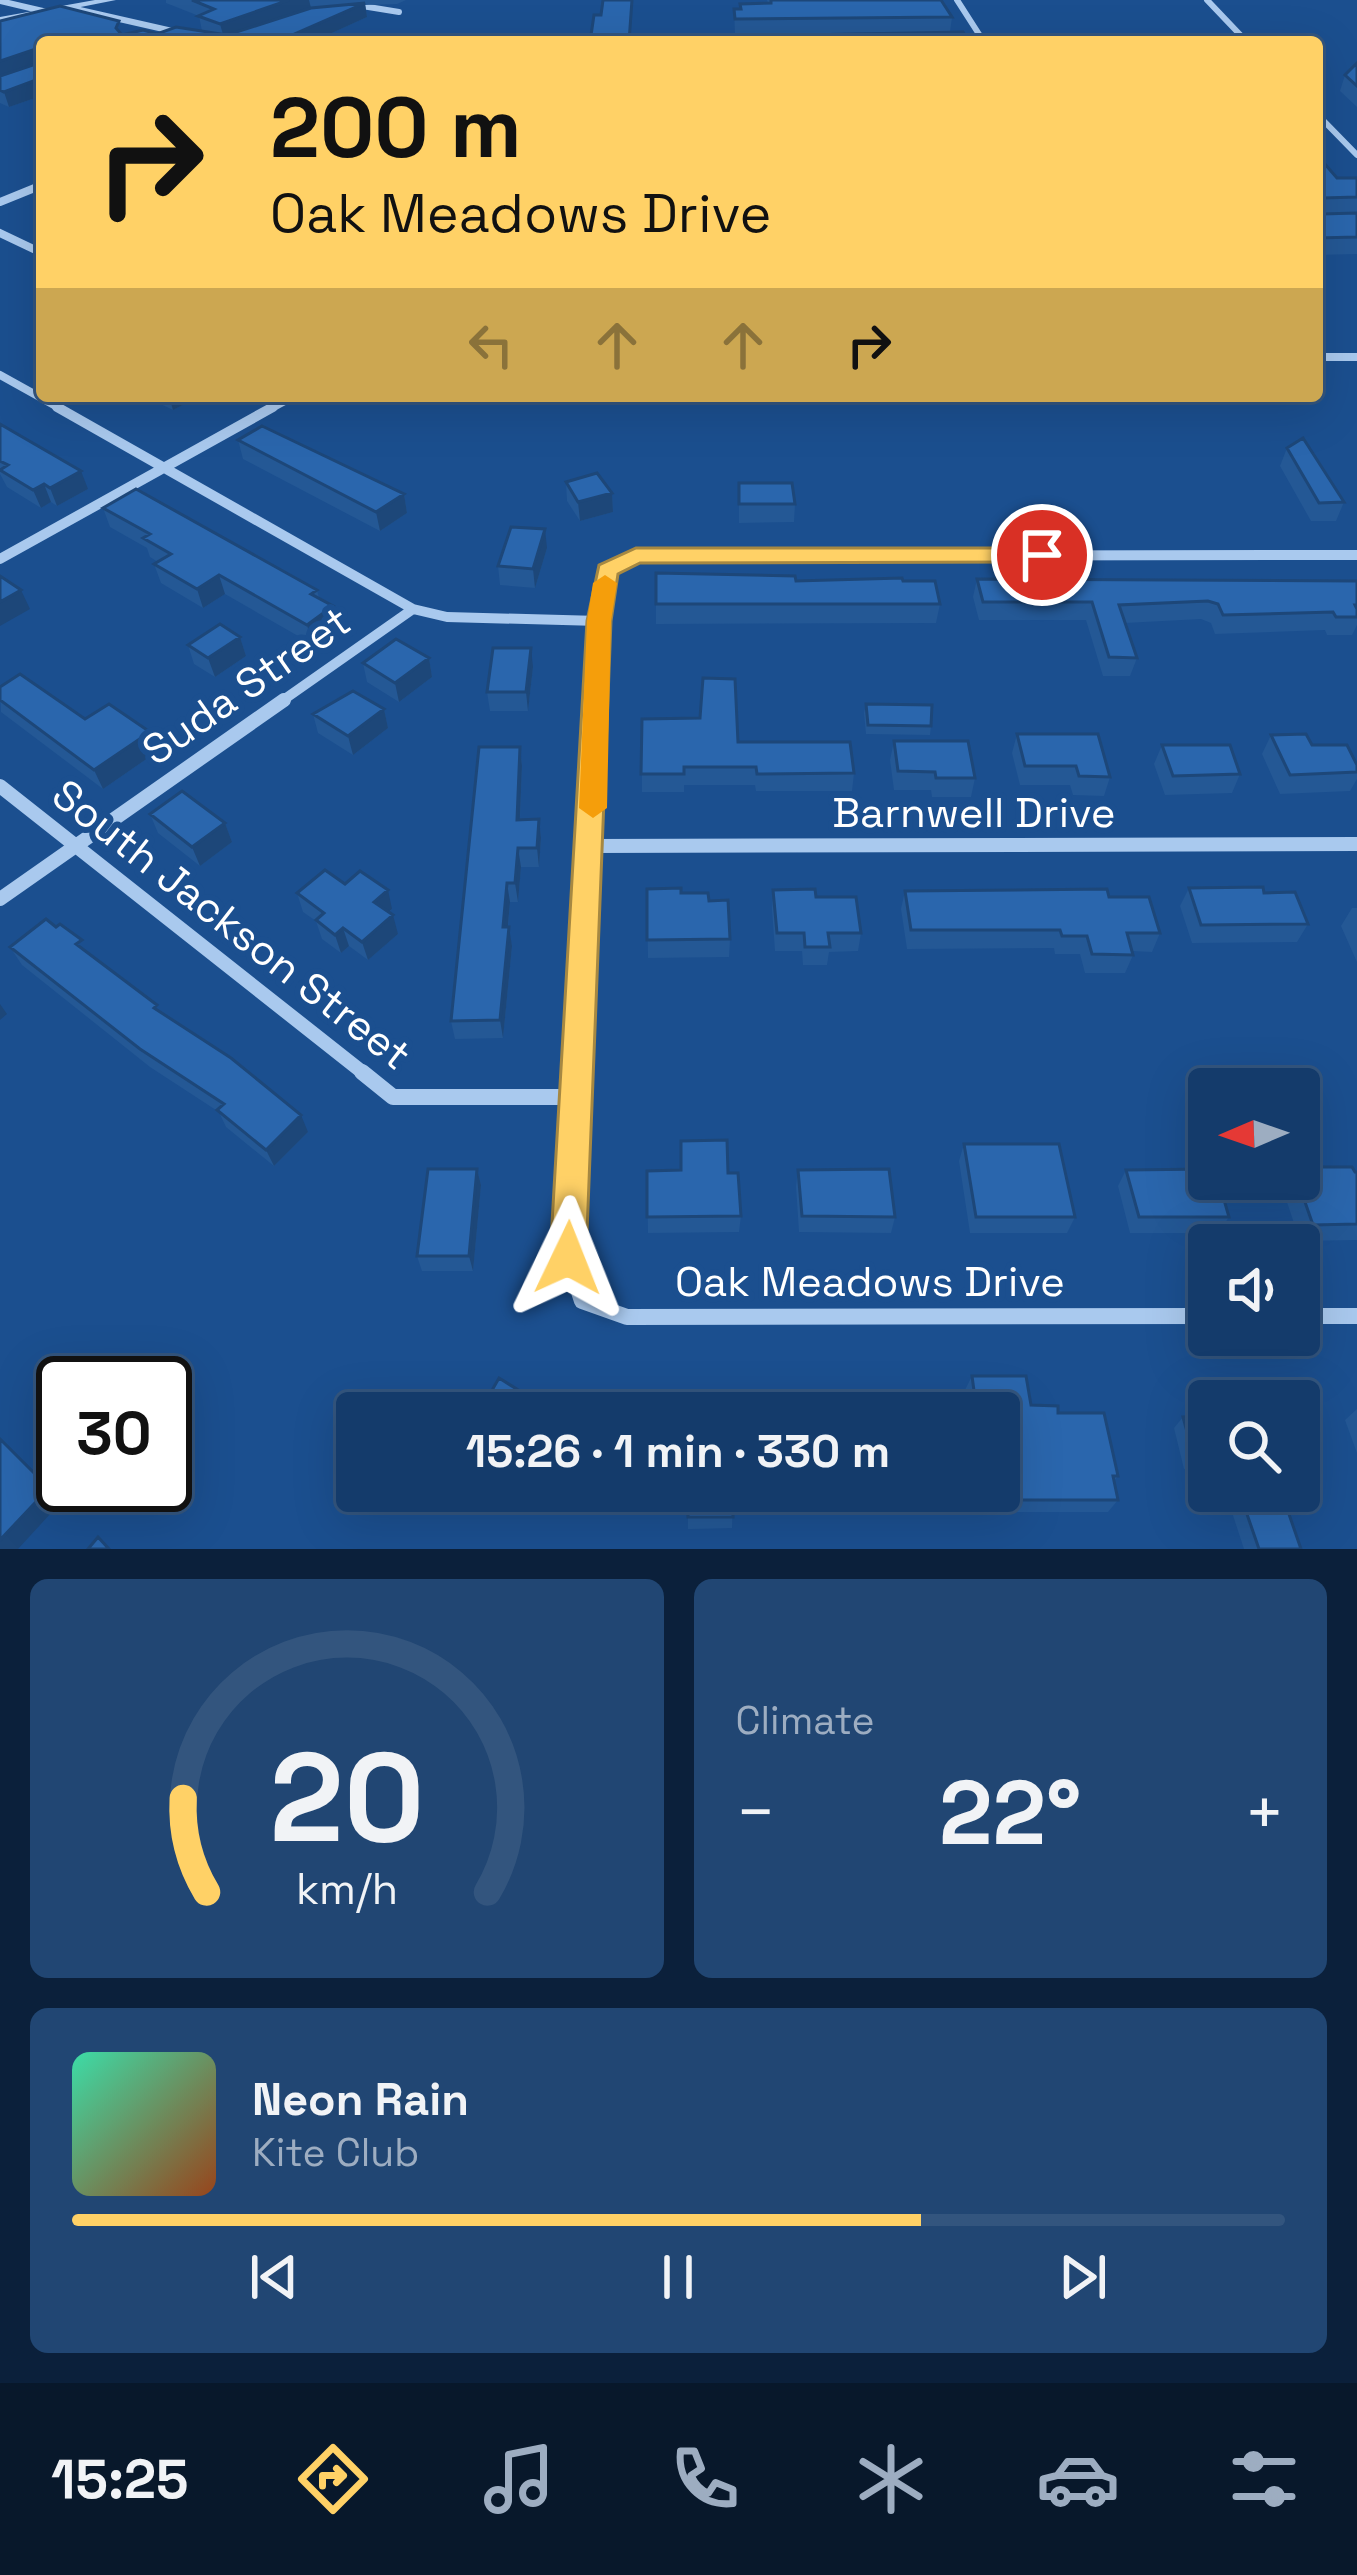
<!DOCTYPE html>
<meta charset="utf-8">
<style>
body{margin:0;font-family:"Space Grotesk",sans-serif;background:#214673;color:#f1f3f6;height:100vh;display:flex;flex-direction:column;font-size:45px;white-space:nowrap}
*{box-sizing:border-box;margin:0}
p{font-size:39px;color:#9dadc1}
.icon{flex:none;width:66px;height:66px;fill:none;stroke:currentColor;stroke-width:2;stroke-linecap:round;stroke-linejoin:round}
.map{position:relative;height:1549px;overflow:hidden}
.panel{display:flex;flex-direction:column;gap:30px;padding:30px;background:#0b203b;flex:1}
.panel>*{flex:none}
.hud{position:absolute;left:36px;top:36px;width:1287px;height:366px;border-radius:12px;box-shadow:0 12px 48px #0002,0 0 0 3px #33557e;background:#ffd166;color:#111;overflow:hidden}
.needle{width:78px;rotate:268deg}
.buttons{position:absolute;left:1188px;top:1068px;display:grid;gap:24px}
.buttons a{display:grid;place-items:center;width:132px;height:132px;border-radius:12px;background:#143b6b;box-shadow:0 12px 48px #0002,0 0 0 3px #33557e;font-size:60px}
.speed{position:absolute;left:36px;top:1356px;display:flex;gap:24px;font-size:60px;font-weight:700;text-align:center}
.speed>*{display:grid;place-content:center;width:156px;height:156px;border-radius:50%;background:#143b6b;box-shadow:0 12px 48px #0002,0 0 0 3px #33557e;line-height:1}
.speed .limit{border:6px solid #111;border-radius:18px;background:#fff;color:#111}
.pin{position:absolute;display:grid;place-items:center;width:102px;height:102px;color:#fff;margin:-51px;border:6px solid #fff;border-radius:50%;box-shadow:0 3px 12px #0007}
.me{position:absolute;width:132px;margin:-66px;rotate:2deg;stroke-linejoin:round;filter:drop-shadow(0 0 9px #0008)}
.turn{display:flex;align-items:center;gap:42px;height:252px;padding:0 36px;font-size:54px}
.turn .icon{width:156px;height:156px;stroke-width:2.5}
.turn b{display:block;font-size:84px;line-height:102px}
.lanes{display:flex;align-items:center;height:114px;padding:0 36px;background:#0003;justify-content:center;gap:60px;direction:ltr}
.lanes .off{opacity:.35}
.big{font-size:90px;font-weight:600;line-height:1.1}
.panel .widget{flex:1;display:flex;flex-direction:column;justify-content:center;gap:18px;min-width:0;padding:0 42px;border-radius:18px;background:#214673}
.panel .dial{align-items:center;gap:0}
.dial svg{height:312px;overflow:visible;fill:none;stroke:#33557e;stroke-width:7;stroke-linecap:round;text-anchor:middle}
.dial text{fill:#f1f3f6;stroke:none}
.song{display:flex;align-items:center;gap:36px}
.cover{width:144px;height:144px;border-radius:18px;background:linear-gradient(135deg,hsl(160 70% 55%),hsl(20 70% 35%))}
.played{height:12px;border-radius:6px;background:linear-gradient(90deg,#ffd166 70%,#33557e 70%)}
.keys{display:flex;justify-content:space-around;direction:ltr}
.heat{display:flex;justify-content:space-between;align-items:center;font-size:66px;direction:ltr}
.panel .tiles{flex:1;display:grid;gap:30px;grid-template-columns:1fr 1fr}
.widget:last-child{grid-column:span 2}
.trip{position:absolute;left:336px;top:1392px;width:684px;height:120px;border-radius:12px;background:#143b6b;box-shadow:0 12px 48px #0002,0 0 0 3px #33557e;font-weight:600;line-height:120px;text-align:center}
.tab-bar{display:flex;height:192px;justify-content:space-around;align-items:center;background:#08182b;color:#9dadc1}
.tab-bar .icon{width:84px;height:84px}
.tab-bar .on{color:#ffd166}
.tab-bar b{font-size:54px;color:#f1f3f6}
.map>svg:first-child{display:block}
.lines{fill:none;stroke-linecap:round;stroke-linejoin:round}
.minor-far4{stroke:#a9c9ee;stroke-width:6}
.minor-far3{stroke:#a9c9ee;stroke-width:8}
.minor-far2{stroke:#a9c9ee;stroke-width:10}
.minor-far1{stroke:#a9c9ee;stroke-width:14}
.minor{stroke:#a9c9ee;stroke-width:16}
.tertiary{fill:#a9c9ee;fill-rule:evenodd}
.wall{fill:#245895}
.shaded-wall{fill:#1d4779}
.building{fill:#2a66ad;stroke:#1d4779;stroke-width:3}
.route{fill:#ffd166;stroke:#a68842;stroke-width:3}
.slow{fill:#f59e0b}
.labels{text-anchor:middle;stroke-width:12;stroke-linejoin:round;paint-order:stroke}
.street-label{font-size:42px;fill:#fff;stroke:#1b4f8f}
</style>
<div class="map">
<svg width="1357" height="1549" viewBox="0 0 1357 1549">
<rect width="100%" height="100%" fill="#1b4f8f"/>
<g class="lines">
<!-- minor-far4 -->
<path class="minor-far4" d="M957,0L984,42
M1207,0L1247,42
M0,1L47,12
M350,4L399,12
M71,8L181,33
M952,40L983,39
M681,42L710,41
M1317,114L1357,155"/>
<!-- minor-far3 -->
<path class="minor-far3" d="M0,202L42,185
M0,233L42,253
M1317,357H1357
M0,375L63,410
M268,410L294,396"/>
<!-- minor-far2 -->
<path class="minor-far2" d="M57,407L413,609L447,617L599,621
M0,559L273,407
M279,703L413,609
M596,703L599,621L607,570L636,556L1357,555"/>
<!-- minor-far1 -->
<path class="minor-far1" d="M0,786L366,1075
M592,846L1357,844
M0,899L284,700
M579,1075L597,700"/>
<!-- minor -->
<path class="minor" d="M362,1072L393,1097H574
M579,1072L568,1258L582,1301L627,1317L1209,1316
M1299,1316H1357"/>
<!-- tertiary -->
<path class="tertiary" d="M95,0H116L0,23V17Z"/>
</g>
<!-- wall -->
<path class="wall" d="M166,0H406L397,4L365,5L367,17L312,42H42V98L38,97L9,107L0,103V21L123,35L202,31L199,16L166,3Z
M767,0H941L952,17L950,32L735,34L734,9L768,3Z
M1357,63V107L1340,91L1345,75Z
M1317,155L1337,178H1357V254L1317,255Z
M144,396H200L173,410Z
M0,424L88,489L57,506L51,502L41,508L7,487L0,474Z
M238,440L404,494L407,513L380,531L243,459Z
M1287,448L1344,502L1336,521H1311L1280,466Z
M566,482L612,493L613,512L580,521L567,501Z
M739,483L795,504L794,522L739,523Z
M103,508L317,590L319,598L333,606L338,625L312,644L225,594L203,608L161,583L154,564L158,562L150,557L147,548L110,527Z
M547,548L535,588L500,585L498,566Z
M656,573L796,581H903L940,604L936,623L656,624Z
M977,579L1357,581V625L1352,635H1327L1325,630L1215,634L1211,623L1201,619L1125,623L1137,658L1130,676H1103L1086,620H979L973,597Z
M240,637L246,656L215,677L194,664L188,645Z
M429,658L432,677L399,702L367,682L363,663Z
M533,667L528,711H490L487,692Z
M0,687L85,719L158,751L103,789L1,712Z
M866,704L931,726L930,735L866,734L864,713Z
M384,709L388,728L353,755L318,733L313,714Z
M642,719L854,773L852,791H756L755,785H684V792H642Z
M1017,734L1110,777L1104,796L1073,795L1070,785H1020L1012,753Z
M1271,735L1312,745L1357,765V779L1350,791L1280,794L1262,754Z
M894,741L975,778L971,797H932L931,790H894L890,760Z
M1162,745L1240,774L1232,793L1165,795L1154,764Z
M520,747L522,766L520,820L539,819L541,838L539,867H521L518,902H510L508,927L512,946L503,1038L455,1039L451,1021Z
M150,814L225,823L232,842L200,866L158,833Z
M345,884L392,909L389,912L398,934L368,960L349,946L341,953L322,939L316,921L303,912L297,893Z
M1189,888L1264,893L1308,924L1297,942L1192,943L1180,906Z
M647,889L681,893L709,901L730,939L729,957L648,958Z
M773,890L816,897L861,933L858,951L829,952L827,965H803L802,951H775L772,909Z
M905,891L1160,933L1152,952L1132,951L1133,955L1125,973H1085L1080,954H1055L1054,948L907,949L901,909Z
M1352,908H1357V962L1341,926Z
M10,947L90,955L308,1132L274,1166L226,1127L219,1112L150,1067L22,965Z
M964,1144L1075,1217L1067,1233H970L959,1161Z
M477,1169L481,1185L473,1271H422L417,1256Z
M798,1170L895,1217L891,1233L799,1232L796,1186Z
M1126,1170L1229,1217L1218,1233H1130L1118,1186Z
M647,1171L741,1216L739,1232L648,1233Z
M1355,1172H1357V1240L1300,1241L1281,1184L1284,1179H1299Z
M972,1376L1031,1405L1058,1413L1118,1476L1114,1481L1118,1500L1108,1512H1013L1009,1487H999V1413H969L965,1390Z
M1357,1409V1453L1345,1420Z
M1209,1416V1482H1206L1202,1468L1184,1469L1174,1428L1183,1417Z
M1299,1416L1320,1471L1307,1482H1299Z
M645,1491H757L756,1495L733,1496L732,1528L688,1529V1497H646Z
M841,1491H872L873,1502L869,1514H843Z
M1225,1491H1281L1301,1549H1244Z"/>
<!-- shaded-wall -->
<path class="shaded-wall" d="M289,0H309L311,8L224,38L220,24Z
M365,3L367,17L312,42H276Z
M36,49L41,64L0,78V61Z
M33,81L38,97L9,107L4,92Z
M169,396H200L173,410Z
M593,396H621L594,405Z
M81,471L88,489L57,506L50,488Z
M44,484L51,502L41,508L33,490Z
M612,493L613,512L580,521L578,502Z
M404,494L407,513L380,531L376,512Z
M545,529L547,548L535,588L533,569Z
M219,575L225,594L203,608L197,589Z
M21,590L30,609L0,626V602Z
M333,606L338,625L312,644L307,625Z
M240,637L246,656L215,677L208,658Z
M531,648L533,667L528,711L526,692Z
M429,658L432,677L399,702L395,683Z
M384,709L388,728L353,755L348,736Z
M150,732L158,751L103,789L94,770Z
M520,747L522,766L519,839L517,820Z
M539,819L541,838L539,867L537,848Z
M225,823L232,842L200,866L192,847Z
M518,848L521,867L518,902L515,883Z
M507,883L510,902L506,946L503,927Z
M388,890L392,909L379,920L374,902Z
M393,915L398,934L368,960L362,942Z
M509,927L512,946L503,1038L500,1020Z
M343,928L349,946L341,953L335,935Z
M0,1004L7,1014L0,1020Z
M301,1115L308,1132L274,1166L266,1150Z
M477,1169L481,1185L473,1271L469,1256Z
M0,1438L63,1500L18,1549H0Z"/>
<!-- building -->
<path class="building" d="M192,0H289L220,24L198,16L214,9Z
M603,0H632L629,42H590L594,15H601Z
M771,0H941L952,17L735,19L734,9H741L740,4L771,3Z
M365,3L276,42H42V53L36,49L0,61V21L60,6L119,21L116,28L122,35L143,30L157,34L176,27L227,35L311,8Z
M963,32L968,42H700L699,37Z
M42,59V84L33,81L4,92L0,90V76L39,63Z
M1357,63V86L1345,75Z
M1317,155L1337,178H1357V197L1323,198L1317,203Z
M1317,208L1322,214L1357,213V237L1317,238Z
M0,424L81,471L50,488L44,484L33,490L0,470L8,465L0,461Z
M262,426L404,494L376,512L238,440Z
M1303,438L1344,502L1319,503L1287,448Z
M597,473L612,493L578,502L566,482Z
M739,483H792L795,504H739Z
M136,489L317,590L311,594L333,606L307,625L219,575L197,589L154,564L171,554L143,538L150,534L103,508Z
M511,527L545,529L533,569L498,566Z
M656,573L795,576L796,581L902,578L903,581H935L940,604H656Z
M0,576L21,590L0,602Z
M977,579L1357,581V605H1355L1357,609V617H1336L1333,612L1223,615L1218,604L1208,601L1119,605L1137,658L1109,657L1092,602H983Z
M220,624L240,637L208,658L188,645Z
M396,639L429,658L395,683L363,663Z
M493,648H531L526,692H487Z
M20,674L85,719L109,704L150,732L94,770L0,700V687Z
M703,678L735,679L738,742H850L854,773L757,774L756,767H684V774H641L642,719L700,718Z
M353,691L384,709L348,736L313,714Z
M866,704L932,705L931,726L868,725Z
M1017,734H1098L1110,777L1079,776L1076,766H1025Z
M1306,734L1312,745H1347L1357,765V772L1290,775L1271,735Z
M894,741H968L975,778H936L935,772L898,771Z
M1162,745H1230L1240,774L1173,776Z
M479,747H520L517,820L539,819L537,848H518L515,883H507L503,927H509L500,1020L451,1021Z
M182,791L225,823L192,847L150,814Z
M325,870L345,884L360,871L388,890L374,902L393,915L362,942L343,928L335,935L316,920L324,913L297,893Z
M1263,887L1264,893L1295,892L1308,924L1201,925L1189,888Z
M681,888V893H708L709,901L728,900L730,939L647,940V889Z
M815,889L816,897H856L861,933H828L830,947H805L804,933H777L773,890Z
M1107,889L1109,897H1149L1160,933H1127L1133,955L1092,954L1087,936H1062L1060,930H911L905,891Z
M46,919L56,927L60,924L82,940L76,944L157,1005L154,1008L231,1058L301,1115L266,1150L217,1110L224,1104L140,1049L10,947Z
M727,1140L728,1173H738L741,1216L647,1217V1171L681,1170V1141Z
M964,1144H1059L1075,1217H976Z
M1299,1167H1352L1355,1172H1357V1224L1313,1225L1297,1179H1299Z
M428,1169H477L469,1256H417Z
M889,1169L895,1217L802,1216L798,1170Z
M1209,1169V1179H1218L1229,1217H1139L1126,1170Z
M972,1376H1026L1031,1405L1058,1406V1413H1104L1118,1476H1113L1118,1500H1021L1017,1475L999,1474V1413H977Z
M499,1378L555,1413H479Z
M1209,1416V1458H1194L1183,1417Z
M1299,1416H1302L1320,1471H1299Z
M0,1439L49,1488L0,1540Z
M688,1491H732L733,1517H688Z
M845,1491H872L873,1502L846,1503Z
M1239,1491H1281L1301,1549H1259Z
M98,1537L109,1549H88Z"/>
<!-- route -->
<path class="route" d="M636,548H1042L1053,555L1042,562L640,563L618,574L611,621L586,1258L581,1271L568,1276L555,1271L550,1258L587,621L599,565Z"/>
<!-- slow -->
<path class="slow" d="M605,575L617,583L611,621L607,808L593,818L579,808L587,621L593,583Z"/>
<g class="labels">
<!-- street labels -->
<g class="street-label">
<text transform="translate(246 685) rotate(-35)" y="15">Suda Street</text>
<text x="974" y="827">Barnwell Drive</text>
<text transform="translate(232 924) rotate(38)" y="15">South Jackson Street</text>
<text x="870" y="1296">Oak Meadows Drive</text>
</g>
</g>
</svg>
<div class="buttons">
<a><svg class="needle" viewBox="-14 -14 28 28"><path d="M0-13l5 13h-10z" fill="#e53935"/><path d="M0 13l5-13h-10z" fill="#9dadc1"/></svg></a>
<a><svg class="icon" aria-label="sound" viewBox="0 0 24 24"><path d="M4 9h4l5-4v14l-5-4H4zM17 9q2 3 0 6"/></svg></a>
<a><svg class="icon" aria-label="search" viewBox="0 0 24 24"><circle cx="10" cy="10" r="6"/><path d="M15 15l6 6"/></svg></a>
</div>
<div class="speed"><div class="limit">30</div></div>
<div class="pin" style="left:1042px;top:555px;background:#d93025"><svg class="icon" aria-label="arrive" viewBox="0 0 24 24"><path d="M6 21V4h12l-3 4 3 4H6"/></svg></div>
<svg class="me" style="left:568px;top:1258px" viewBox="-20 -20 40 40"><path d="M0-17L14 15 0 8-14 15z" fill="#ffd166" stroke="#fff" stroke-width="4"/></svg>
<div class="trip">15:26 · 1 min · 330 m</div>
<div class="hud">
<div class="turn"><svg class="icon" aria-label="right" viewBox="0 0 24 24"><path d="M7 20v-9h11M14 6l5 5-5 5"/></svg><div><b>200 m</b>Oak Meadows Drive</div></div>
<div class="lanes"><svg class="icon off" aria-label="left" viewBox="0 0 24 24"><path d="M17 20v-9H6M10 6l-5 5 5 5"/></svg><svg class="icon off" aria-label="ahead" viewBox="0 0 24 24"><path d="M12 20V5M6 11l6-6 6 6"/></svg><svg class="icon off" aria-label="ahead" viewBox="0 0 24 24"><path d="M12 20V5M6 11l6-6 6 6"/></svg><svg class="icon" aria-label="right" viewBox="0 0 24 24"><path d="M7 20v-9h11M14 6l5 5-5 5"/></svg></div>
</div>
</div>
<section class="panel">
<div class="tiles">
<div class="widget dial"><svg viewBox="0 0 100 80">
<path d="M14 69A42 42 0 1 1 86 69"/>
<path d="M14 69A42 42 0 0 1 8 45" stroke="#ffd166"/>
<text x="50" y="56" font-size="32" font-weight="700">20</text>
<text x="50" y="72" font-size="11">km/h</text>
</svg></div>
<div class="widget"><p>Climate</p>
<div class="heat"><a>−</a><b class="big">22°</b><a>+</a></div>
</div>
<div class="widget">
<div class="song"><i class="cover"></i><div><b>Neon Rain</b><p>Kite Club</p></div></div>
<div class="played"></div>
<div class="keys"><svg class="icon" aria-label="previous" viewBox="0 0 24 24"><path d="M18 5L8 12l10 7zM5 5v14"/></svg><svg class="icon" aria-label="pause" viewBox="0 0 24 24"><path d="M8 5v14M16 5v14"/></svg><svg class="icon" aria-label="next" viewBox="0 0 24 24"><path d="M6 5l10 7-10 7zM19 5v14"/></svg></div>
</div>
</div>
</section>
<nav class="tab-bar">
<b>15:25</b>
<svg class="icon on" aria-label="directions" viewBox="0 0 24 24"><path d="M12 3l9 9-9 9-9-9zM9 14v-3h6M13 9l2 2-2 2"/></svg>
<svg class="icon" aria-label="music" viewBox="0 0 24 24"><path d="M9 18V5l10-2v13"/><circle cx="6" cy="18" r="3"/><circle cx="16" cy="16" r="3"/></svg>
<svg class="icon" aria-label="phone" viewBox="0 0 24 24"><path d="M5 4h4l2 5-3 2q2 4 5 5l2-3 5 2v4C11 20 4 13 5 4z"/></svg>
<svg class="icon" aria-label="climate" viewBox="0 0 24 24"><path d="M12 3v18M4 7l16 10M4 17L20 7"/></svg>
<svg class="icon" aria-label="car" viewBox="0 0 24 24"><path d="M5 17H2v-5l4-1 3-4h7l3 4 3 1v5h-3M9 17h6M6 11h13"/><circle cx="7" cy="17" r="2"/><circle cx="17" cy="17" r="2"/></svg>
<svg class="icon" aria-label="filters" viewBox="0 0 24 24"><path d="M4 7h16M4 17h16"/><circle cx="9" cy="7" r="2"/><circle cx="15" cy="17" r="2"/></svg>
</nav>
